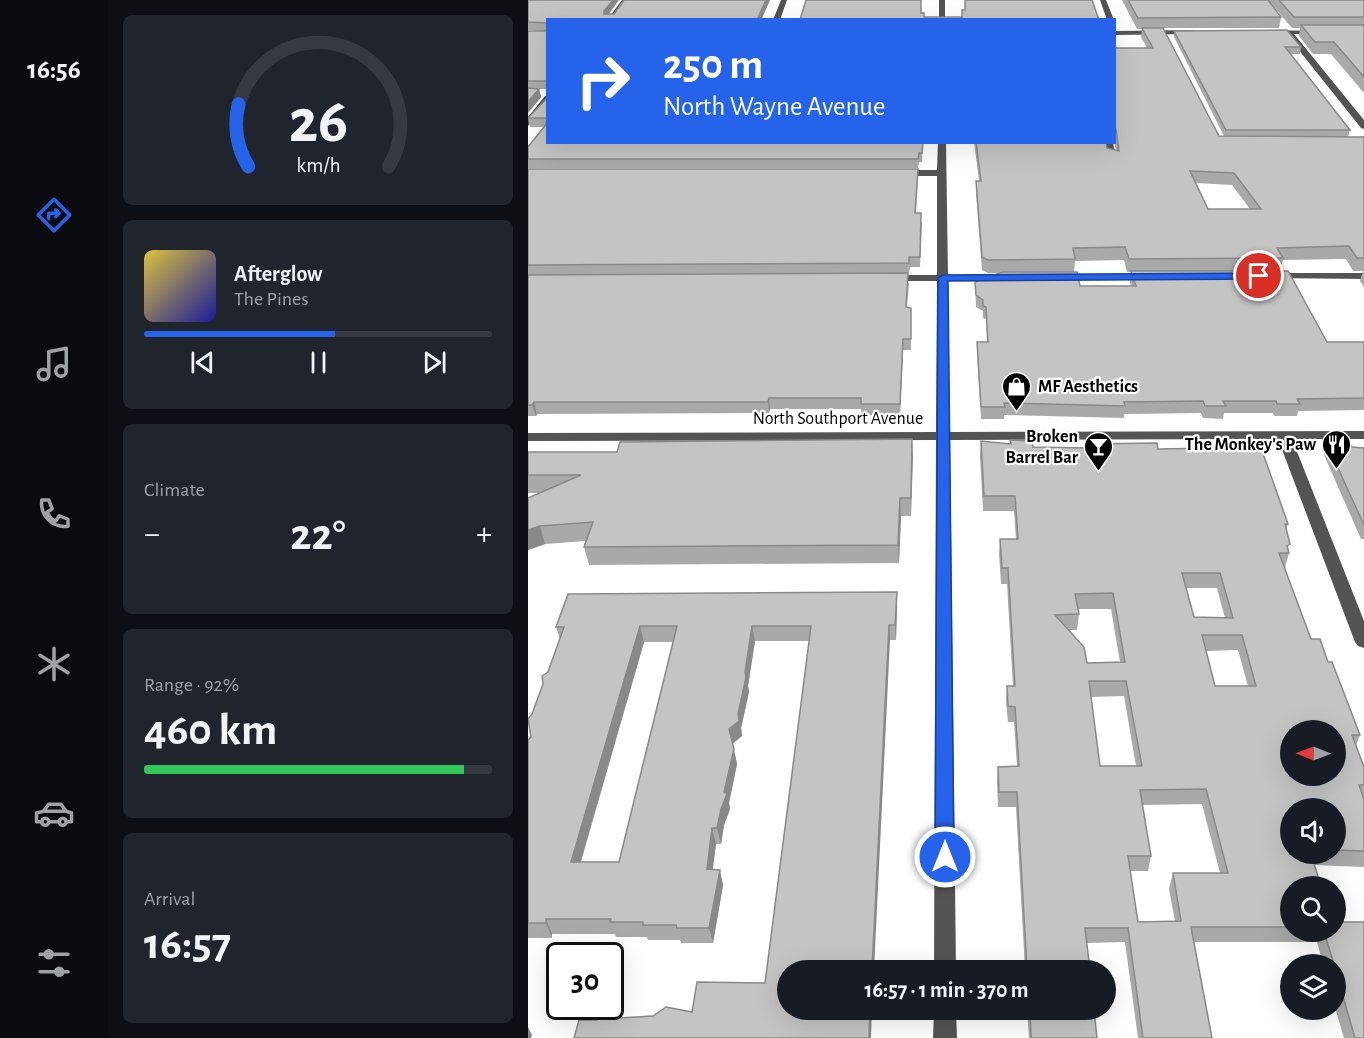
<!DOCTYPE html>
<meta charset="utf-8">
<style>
body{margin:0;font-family:"Alegreya Sans",sans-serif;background:#20242c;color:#f1f3f6;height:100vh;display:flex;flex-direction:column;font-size:22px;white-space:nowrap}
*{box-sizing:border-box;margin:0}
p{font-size:20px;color:#9ea1a6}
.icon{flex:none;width:33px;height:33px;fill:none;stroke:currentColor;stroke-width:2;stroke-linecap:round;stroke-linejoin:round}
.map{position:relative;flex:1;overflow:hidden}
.sheet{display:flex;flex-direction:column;gap:15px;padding:15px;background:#0d0f14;width:420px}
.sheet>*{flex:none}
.banner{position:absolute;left:18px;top:18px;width:570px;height:126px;border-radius:0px;box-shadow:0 6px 24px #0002;background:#2563eb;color:#fff;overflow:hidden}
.needle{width:39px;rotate:271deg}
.buttons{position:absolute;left:752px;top:720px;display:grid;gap:12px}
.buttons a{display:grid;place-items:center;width:66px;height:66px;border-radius:50%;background:#171b24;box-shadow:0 6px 24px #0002;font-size:30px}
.speed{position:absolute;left:18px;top:942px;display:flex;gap:12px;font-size:30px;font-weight:700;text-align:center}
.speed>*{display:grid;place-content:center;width:78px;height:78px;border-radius:50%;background:#171b24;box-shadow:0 6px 24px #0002;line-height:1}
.speed .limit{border:3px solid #111;border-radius:9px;background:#fff;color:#111}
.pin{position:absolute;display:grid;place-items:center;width:51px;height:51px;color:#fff;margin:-26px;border:3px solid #fff;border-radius:50%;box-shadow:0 2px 6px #0007}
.me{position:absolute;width:66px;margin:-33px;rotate:0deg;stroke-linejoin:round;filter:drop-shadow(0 0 4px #0008)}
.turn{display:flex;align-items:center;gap:21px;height:126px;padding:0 18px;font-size:27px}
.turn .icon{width:78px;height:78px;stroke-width:2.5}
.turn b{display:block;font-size:42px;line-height:51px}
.big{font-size:45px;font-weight:700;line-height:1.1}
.sheet .tile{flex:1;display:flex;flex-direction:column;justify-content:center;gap:9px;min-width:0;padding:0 21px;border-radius:9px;background:#20242c}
.sheet .dial{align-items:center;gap:0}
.dial svg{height:156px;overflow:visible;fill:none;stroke:#363941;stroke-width:7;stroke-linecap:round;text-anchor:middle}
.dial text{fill:#f1f3f6;stroke:none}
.song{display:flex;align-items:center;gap:18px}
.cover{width:72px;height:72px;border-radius:9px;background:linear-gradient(135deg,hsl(50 70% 55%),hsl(240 70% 35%))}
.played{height:6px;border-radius:3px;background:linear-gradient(90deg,#2563eb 55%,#363941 55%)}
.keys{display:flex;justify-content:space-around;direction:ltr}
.heat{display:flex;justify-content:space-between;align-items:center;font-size:33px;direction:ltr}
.charge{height:9px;border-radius:4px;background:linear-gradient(90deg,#34c759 92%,#363941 0)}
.trip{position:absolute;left:249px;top:960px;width:339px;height:60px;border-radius:30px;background:#171b24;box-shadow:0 6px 24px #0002;font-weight:700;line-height:60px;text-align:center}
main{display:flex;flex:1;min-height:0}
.tab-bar{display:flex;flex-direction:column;width:108px;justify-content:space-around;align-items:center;background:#090b0e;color:#9ea1a6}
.tab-bar .icon{width:42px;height:42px}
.tab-bar .current{color:#2563eb}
.tab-bar b{font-size:27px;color:#f1f3f6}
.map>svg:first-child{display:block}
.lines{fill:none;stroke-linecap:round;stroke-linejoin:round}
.minor{fill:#545454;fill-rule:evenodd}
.wall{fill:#a9a9a9;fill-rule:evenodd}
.shaded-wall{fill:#898989}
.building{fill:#c4c4c4;stroke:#898989;stroke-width:1.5;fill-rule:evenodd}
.route{fill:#2563eb;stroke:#184099;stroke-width:1.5}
.labels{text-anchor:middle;stroke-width:4.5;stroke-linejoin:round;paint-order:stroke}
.poi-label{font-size:18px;font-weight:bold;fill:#000;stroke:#fff;text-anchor:end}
.street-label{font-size:18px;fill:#000;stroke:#fff}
</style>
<main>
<nav class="tab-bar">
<b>16:56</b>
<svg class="icon current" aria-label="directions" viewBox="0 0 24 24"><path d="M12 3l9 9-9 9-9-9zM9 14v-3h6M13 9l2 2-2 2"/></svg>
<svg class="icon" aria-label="music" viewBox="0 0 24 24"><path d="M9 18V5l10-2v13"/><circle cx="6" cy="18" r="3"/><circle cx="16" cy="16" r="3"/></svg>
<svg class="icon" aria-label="phone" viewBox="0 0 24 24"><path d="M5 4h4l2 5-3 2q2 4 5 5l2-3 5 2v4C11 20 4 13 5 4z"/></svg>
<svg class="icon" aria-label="climate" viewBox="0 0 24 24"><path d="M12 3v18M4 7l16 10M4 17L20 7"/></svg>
<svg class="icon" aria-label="car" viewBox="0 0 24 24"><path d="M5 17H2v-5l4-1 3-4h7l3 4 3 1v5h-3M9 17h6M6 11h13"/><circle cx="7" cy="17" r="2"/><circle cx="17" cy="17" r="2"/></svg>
<svg class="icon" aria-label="filters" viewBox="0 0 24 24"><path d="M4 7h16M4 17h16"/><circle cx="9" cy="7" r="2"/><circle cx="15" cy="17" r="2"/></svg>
</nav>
<section class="sheet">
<div class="tile dial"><svg viewBox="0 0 100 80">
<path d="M14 69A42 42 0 1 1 86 69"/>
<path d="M14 69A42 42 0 0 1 9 37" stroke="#2563eb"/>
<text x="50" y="56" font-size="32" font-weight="700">26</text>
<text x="50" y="72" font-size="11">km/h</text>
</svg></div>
<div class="tile">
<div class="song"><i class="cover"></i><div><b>Afterglow</b><p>The Pines</p></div></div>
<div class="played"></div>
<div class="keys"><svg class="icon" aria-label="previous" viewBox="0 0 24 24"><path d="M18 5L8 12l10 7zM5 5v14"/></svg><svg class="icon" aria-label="pause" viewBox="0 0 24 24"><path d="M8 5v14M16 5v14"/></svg><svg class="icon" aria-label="next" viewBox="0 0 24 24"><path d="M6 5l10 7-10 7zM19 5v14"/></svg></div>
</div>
<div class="tile"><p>Climate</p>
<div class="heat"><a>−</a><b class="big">22°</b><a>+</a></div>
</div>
<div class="tile"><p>Range · 92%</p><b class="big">460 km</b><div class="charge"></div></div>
<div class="tile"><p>Arrival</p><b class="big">16:57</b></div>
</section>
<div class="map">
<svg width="836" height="1038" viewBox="0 0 836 1038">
<rect width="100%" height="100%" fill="#fff"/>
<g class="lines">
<!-- minor -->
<path class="minor" d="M94,0H100L86,20H79Z
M253,0H259L252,20H245Z
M411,0H417V20H411Z
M572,0H578L586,20H579Z
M742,30L792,31L790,34H766L836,120V129L833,128L758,34L740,33Z
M586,31L664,30L668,32L664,34L586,35Z
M17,96H20V104L0,126V117Z
M410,142H418L420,275H479L485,278L479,281H420L422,432L836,431V439H764L836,621V648L830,646L827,642L750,439L422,440L428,970H406L408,440L0,441V433L408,432L409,281H362L356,278L362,275H409V176H369L364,173L369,170H409Z
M576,142H585L588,161L580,159Z
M743,273H836V279L739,278L737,276Z
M530,274H623L629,277L623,280L526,279V275Z
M406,1010H428L429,1038H405Z"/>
</g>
<!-- wall -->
<path class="wall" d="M0,0L81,14L242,0L233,20H20V89H11L13,97L0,113V31L18,30H0Z
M594,0H740L753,17L751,28H635L691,136H696L646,37V31L773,47L772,54H763L822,130L820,137H836V287L832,281L835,271H825L818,259L755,260L752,271L799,342H836V410L770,411L769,416H746L745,413H696L695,419L675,418L673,413L596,414V418L476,415V419H453L449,353V342H459L458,319L455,318V311L448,307L447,282L473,273H460L454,270L448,193V181H451L446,142H578L579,148L588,150L586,141V48H619L613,37L614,29H609ZM668,183L704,185L722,209H680ZM596,260L599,272H603L602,282L603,286H552L546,272L547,261Z
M740,0H836V93L803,54H785L771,36L772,28H764Z
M20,97V142H395L394,162H391L390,168H0V147L16,127H2L0,118Z
M0,169L390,178L388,213L394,223L392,267H382L381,273L0,275Z
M0,275L381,283L379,307L383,308V350H375L372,415H333V409H242L241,413L9,414L8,416H0Z
M384,439L383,516H373L371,563L61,565L56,547L58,541L17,544L0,550L12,493H0V452H89Z
M453,441L505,447L558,448V444L630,449L685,448L686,446H706L707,442L760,524L758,530L761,553L757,568L783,639L800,662L832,735L828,745L836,767V867L786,865L762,886V932H807L836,1038H816L807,1008V964H795L789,942H666L684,1038H610L597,942L559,943L562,970H497L488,807H470L469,782L470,767L489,766L486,722H480L478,701L479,686H485L479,584H473L471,554L472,539H488L486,511H455L452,456ZM658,588H689L697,618L666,617ZM550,609H583L592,662L559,663L541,630H549L551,614ZM710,650L720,686H687L678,651ZM596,696L608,766H572L563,697ZM674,804L692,873H645L641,889L647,921L610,922L602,871H620L623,856L614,805ZM807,808V854H762Z
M799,444L824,447L836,448V539H833L796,455Z
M369,607L368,640H362L260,1010L69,1020L164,1012L237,983L281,641H227L220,686L221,692L213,728L214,736L204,744L209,764L201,803L202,809L196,825L193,844H188L184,869L195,885L185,943H153L152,940H120L119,937H88L87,934H24V938H0V740L3,737L4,714L32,639L28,627ZM116,642H145L91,862H53Z
M499,1010H566L569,1038H501Z"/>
<!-- shaded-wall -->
<path class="shaded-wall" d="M85,0H91L77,19L76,11Z
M238,0H242L233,20H229Z
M11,89L13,97L0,113V102Z
M375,339V350L372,415V404Z
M241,398L242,409L241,413L240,402Z
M6,402L9,414L8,416L4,405Z
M384,439L385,457L383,516V498Z
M372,498L373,516L371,563L370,545Z
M12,526L17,544L0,550V530Z
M369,592V607L368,640L367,625Z
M361,625L362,640L346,970H344Z
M112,626L116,642L48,877L43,862Z
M224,626L227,641L220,686L221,692L213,728L214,736L204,744L201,729L210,714Z
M206,749L209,764L201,803L202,809L196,825L193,844L189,828Z
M184,828L188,844L183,885L179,869Z
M192,870L195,885L185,943L181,928Z
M18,919L24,934V938L18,923Z
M342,1010H344L343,1038H341Z
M0,1027L4,1035L3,1038H0Z"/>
<!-- building -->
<path class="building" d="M0,0H85L76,11V14H86L96,0H238L229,20H20V23L0,22Z
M278,0H393V13H396V17H433L434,20H272Z
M437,0H564L571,20H434V10H437Z
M600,0H740L753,17L610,18Z
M751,0H836V17H766Z
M20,25V81H0V31H18Z
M773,25H836V77L806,42H787Z
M614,28H635L691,136L836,137V258H829L821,246L749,248L755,258L601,259L597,247L545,248L547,259L460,260L454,257L448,181H453L448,142H578L579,148L591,151L588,129H586V48H625ZM662,171L706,173L733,209H680Z
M759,30L773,47H757L822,130H698L646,31Z
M0,88L11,89L0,102Z
M20,97V118H0Z
M20,122V142H395L394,153H391L390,159H0V147Z
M0,169H390L387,213H393L392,257H381V263L0,265Z
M603,271H760L799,342H836V398L769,399L772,404H749L748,401H695L698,406H677L675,401L596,402L597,406L476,403L477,407H453L449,342H460L458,307L455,306V300L448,295L447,282L475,272H549L552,286H608Z
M380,273L378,307L383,308V339H375L372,404H333V398H241L240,402H6L4,405H0V275Z
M384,439L383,498H372L370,545L56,547L65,522L12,526L0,530V498L53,475H0V452H89L92,442Z
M482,440L504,441L505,447L559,448L558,444L629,443L630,449L686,448V446L708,445L707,442H731L760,524H757L762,544L759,546L761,553H751L783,639H792L800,662H804L832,735H824L836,767V785H831L836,799V851L807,850V808H762V854H783L793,886H762V927H663L684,1038H615L600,928H557L562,970H499L489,792H471L470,767L491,766L487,707L480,706L479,686H487L480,568H474L472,539H490L487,496H456L453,441L483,444ZM654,573H692L705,618L666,617ZM585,593L597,662L559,663L556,647L527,615L551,614L547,594ZM674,635H714L728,686H687ZM561,681H598L614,766H572ZM762,730H807V776H762ZM678,789L700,873H645L653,921L610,922L600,856H623L612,790Z
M799,444H822L824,447L836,448V525Z
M369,592L367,625H361L344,970H260V1010H342L341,1038H46L51,1020H69L81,1007L91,1018L125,1016L138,1007L164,1012L169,982L237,983L283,626H224L217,672L218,677L210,714L211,721L201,729L206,749L196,792L199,794L193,809L189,828H184L179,869L192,870L181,928H149L148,925H115V922H82L83,919H18V923H0V740L3,737L0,719L4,714L15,684L14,676L20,672L36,627H28L40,594ZM112,626H149L91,862H43Z
M807,922H836V1038H827L807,969V964H806L796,932H807Z
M502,1010H566L569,1038H503Z"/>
<!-- route -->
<path class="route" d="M731,273L736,276L735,279L420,281L426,857L423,863L417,865L410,863L407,857L410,278L415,275Z"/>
<!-- icons -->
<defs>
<symbol id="shop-pin" viewBox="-11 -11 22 30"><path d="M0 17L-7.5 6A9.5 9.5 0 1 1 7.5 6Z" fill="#000" stroke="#fff"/><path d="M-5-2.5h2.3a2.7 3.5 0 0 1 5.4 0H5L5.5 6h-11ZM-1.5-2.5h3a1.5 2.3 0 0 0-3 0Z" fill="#fff"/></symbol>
<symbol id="restaurant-pin" viewBox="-11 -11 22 30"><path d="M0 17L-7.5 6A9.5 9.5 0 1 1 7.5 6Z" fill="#000" stroke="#fff"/><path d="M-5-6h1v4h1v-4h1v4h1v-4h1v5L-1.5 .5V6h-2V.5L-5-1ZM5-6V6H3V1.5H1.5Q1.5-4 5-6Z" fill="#fff"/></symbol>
<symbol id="bar-pin" viewBox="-11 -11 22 30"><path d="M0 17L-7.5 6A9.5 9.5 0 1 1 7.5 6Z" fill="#000" stroke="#fff"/><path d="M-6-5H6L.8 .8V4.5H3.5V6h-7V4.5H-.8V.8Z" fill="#fff"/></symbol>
</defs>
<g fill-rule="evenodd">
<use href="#shop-pin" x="472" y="370" width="33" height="45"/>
<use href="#restaurant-pin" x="792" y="428" width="33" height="45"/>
<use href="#bar-pin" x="554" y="430" width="33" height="45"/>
</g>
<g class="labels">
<!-- poi labels -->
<g class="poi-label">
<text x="510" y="392" text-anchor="start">MF Aesthetics</text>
<text x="550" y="442">Broken<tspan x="550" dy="21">Barrel Bar</tspan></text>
<text x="788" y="450">The Monkey's Paw</text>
</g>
<!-- street labels -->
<g class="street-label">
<text x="310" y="424">North Southport Avenue</text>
</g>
</g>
</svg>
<div class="buttons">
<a><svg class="needle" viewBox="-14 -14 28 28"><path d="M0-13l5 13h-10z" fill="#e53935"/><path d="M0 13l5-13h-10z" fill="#9ea1a6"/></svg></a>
<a><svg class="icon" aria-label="sound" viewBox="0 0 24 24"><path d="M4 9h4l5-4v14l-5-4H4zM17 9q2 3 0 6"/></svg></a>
<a><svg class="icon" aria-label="search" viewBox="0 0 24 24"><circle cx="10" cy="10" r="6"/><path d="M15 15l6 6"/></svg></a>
<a><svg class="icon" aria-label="layers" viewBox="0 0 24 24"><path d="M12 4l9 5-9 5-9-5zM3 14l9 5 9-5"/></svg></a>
</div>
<div class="speed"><div class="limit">30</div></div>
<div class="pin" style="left:731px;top:276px;background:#d93025"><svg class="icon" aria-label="arrive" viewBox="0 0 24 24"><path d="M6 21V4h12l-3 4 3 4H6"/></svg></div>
<svg class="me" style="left:417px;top:857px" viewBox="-20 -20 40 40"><circle r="17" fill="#2563eb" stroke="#fff" stroke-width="3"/><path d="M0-11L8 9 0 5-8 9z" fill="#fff"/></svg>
<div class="trip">16:57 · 1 min · 370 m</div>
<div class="banner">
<div class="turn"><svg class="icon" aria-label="right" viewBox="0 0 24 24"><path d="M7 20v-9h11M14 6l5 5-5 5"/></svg><div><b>250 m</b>North Wayne Avenue</div></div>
</div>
</div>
</main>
